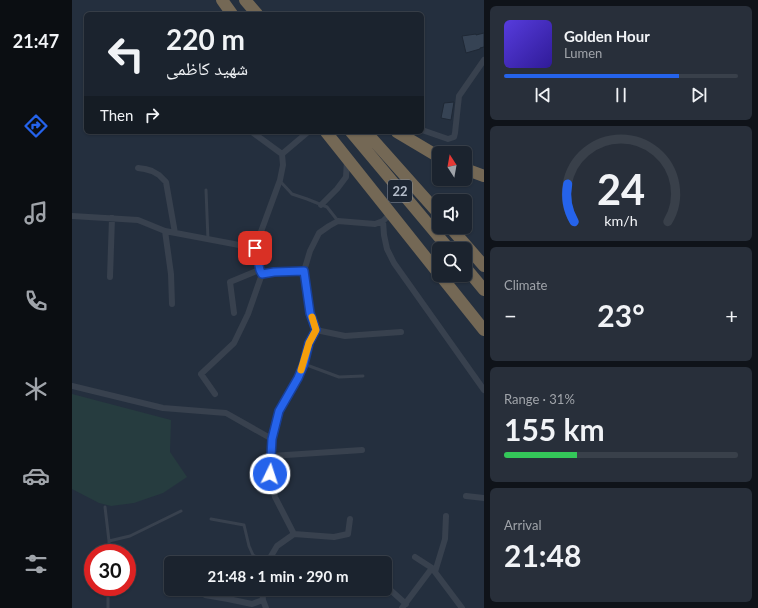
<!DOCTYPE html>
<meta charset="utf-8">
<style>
body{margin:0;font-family:Lato,"Noto Naskh Arabic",sans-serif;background:#282f3a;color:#f1f3f6;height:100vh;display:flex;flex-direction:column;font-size:15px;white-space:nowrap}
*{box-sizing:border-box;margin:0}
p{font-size:13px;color:#a0a4aa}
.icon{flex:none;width:22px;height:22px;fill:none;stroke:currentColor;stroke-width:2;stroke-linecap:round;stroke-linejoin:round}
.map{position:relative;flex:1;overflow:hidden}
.panel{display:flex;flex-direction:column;gap:6px;padding:6px;background:#0f1319;width:274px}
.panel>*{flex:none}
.hud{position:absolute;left:12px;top:12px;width:340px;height:122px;border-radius:6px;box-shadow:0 1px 3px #0004,0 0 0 1px #39404a;background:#1b232e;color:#f1f3f6;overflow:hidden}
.needle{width:26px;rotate:349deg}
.fabs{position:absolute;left:360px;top:146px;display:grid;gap:8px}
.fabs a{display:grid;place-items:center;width:40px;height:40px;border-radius:6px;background:#1b232e;box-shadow:0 1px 3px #0004,0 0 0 1px #39404a;font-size:20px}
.speed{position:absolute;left:12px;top:544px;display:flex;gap:8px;font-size:20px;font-weight:700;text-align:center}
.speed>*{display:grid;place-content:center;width:52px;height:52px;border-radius:50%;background:#1b232e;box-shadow:0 1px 3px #0004,0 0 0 1px #39404a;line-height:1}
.speed .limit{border:6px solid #d22;background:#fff;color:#111}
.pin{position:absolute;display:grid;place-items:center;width:34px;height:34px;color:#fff;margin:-17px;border-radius:8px;box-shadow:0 2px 6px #0006}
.me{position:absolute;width:44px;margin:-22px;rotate:4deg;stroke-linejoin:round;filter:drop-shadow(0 0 3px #0008)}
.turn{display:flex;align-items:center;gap:14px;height:84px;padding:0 16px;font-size:18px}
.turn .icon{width:52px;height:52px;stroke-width:2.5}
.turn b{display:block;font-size:28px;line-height:34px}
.then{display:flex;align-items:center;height:38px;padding:0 16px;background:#0003;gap:8px;font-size:15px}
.big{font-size:30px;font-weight:700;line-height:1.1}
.panel .tile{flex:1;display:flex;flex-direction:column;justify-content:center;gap:6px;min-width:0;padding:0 14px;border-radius:6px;background:#282f3a}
.panel .dial{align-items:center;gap:0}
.dial svg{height:104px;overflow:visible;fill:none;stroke:#39404a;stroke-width:7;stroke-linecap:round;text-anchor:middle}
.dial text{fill:#f1f3f6;stroke:none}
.song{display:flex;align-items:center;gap:12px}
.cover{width:48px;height:48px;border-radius:6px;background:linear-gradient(135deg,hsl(250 70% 55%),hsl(250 70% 35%))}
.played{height:4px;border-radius:2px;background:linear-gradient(90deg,#2563eb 75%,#39404a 75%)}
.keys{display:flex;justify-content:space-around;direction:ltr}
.heat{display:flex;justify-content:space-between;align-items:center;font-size:22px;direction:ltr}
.charge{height:6px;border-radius:3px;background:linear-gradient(90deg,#34c759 31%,#39404a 0)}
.trip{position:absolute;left:92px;top:556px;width:228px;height:40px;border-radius:6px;background:#1b232e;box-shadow:0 1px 3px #0004,0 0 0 1px #39404a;font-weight:700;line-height:40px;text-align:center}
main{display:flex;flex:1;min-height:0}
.tab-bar{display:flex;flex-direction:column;width:72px;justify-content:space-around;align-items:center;background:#0b0e12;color:#a0a4aa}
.tab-bar .icon{width:28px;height:28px}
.tab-bar .current{color:#2563eb}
.tab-bar b{font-size:18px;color:#f1f3f6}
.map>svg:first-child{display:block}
.green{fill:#263c3f}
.building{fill:#364354;stroke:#1f2835}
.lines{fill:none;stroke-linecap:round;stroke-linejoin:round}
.lane{stroke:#38414e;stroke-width:3}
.street{stroke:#38414e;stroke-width:6}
.highway{stroke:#746855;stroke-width:12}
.route-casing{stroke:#184099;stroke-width:10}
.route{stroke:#2563eb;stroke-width:7}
.slow{stroke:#f59e0b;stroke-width:7}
.labels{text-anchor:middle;stroke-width:4;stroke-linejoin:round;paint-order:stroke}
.shield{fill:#1d2633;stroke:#878f9c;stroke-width:1}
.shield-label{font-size:13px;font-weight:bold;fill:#b4bcc9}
</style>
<main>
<nav class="tab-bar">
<b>21:47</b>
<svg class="icon current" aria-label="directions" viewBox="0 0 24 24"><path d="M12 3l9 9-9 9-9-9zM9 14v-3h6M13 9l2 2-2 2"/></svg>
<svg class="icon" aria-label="music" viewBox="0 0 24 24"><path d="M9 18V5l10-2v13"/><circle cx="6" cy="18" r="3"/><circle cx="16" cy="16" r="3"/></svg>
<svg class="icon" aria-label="phone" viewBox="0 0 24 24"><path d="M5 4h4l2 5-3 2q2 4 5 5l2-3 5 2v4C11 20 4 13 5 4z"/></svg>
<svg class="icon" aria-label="climate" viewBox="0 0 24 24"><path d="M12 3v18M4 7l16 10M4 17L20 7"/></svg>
<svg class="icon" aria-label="car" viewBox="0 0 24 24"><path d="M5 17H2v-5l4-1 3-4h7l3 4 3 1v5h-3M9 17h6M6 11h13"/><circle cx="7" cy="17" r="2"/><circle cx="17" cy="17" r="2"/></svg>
<svg class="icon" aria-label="filters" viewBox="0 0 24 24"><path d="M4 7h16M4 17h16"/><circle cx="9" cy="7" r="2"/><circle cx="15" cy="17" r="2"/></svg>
</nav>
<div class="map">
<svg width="412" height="608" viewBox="0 0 412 608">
<rect width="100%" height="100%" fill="#242f3e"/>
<!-- green -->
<path class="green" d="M0,394L99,420L98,452L115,477L91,493L62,503L39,506L27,503L0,489Z"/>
<!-- building -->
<path class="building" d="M412,33V47L408,48V49L394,53L390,36L404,34V35Z
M382,102L379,120L369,118L372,103Z"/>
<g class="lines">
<!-- lane -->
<path class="lane" d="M208,181L220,194L235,199L255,207L266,221
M134,190L136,240
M232,364L267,377L291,376
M33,507L37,541V553
M139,519L172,525L177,546L181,555L193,563
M37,541L58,536L109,511
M36,608V587"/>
<!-- street -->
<path class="street" d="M350,130L376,139L382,137L383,133L387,96L412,60
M180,132L210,154
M66,168L73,169L80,171L87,175L94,182L103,233
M249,205L265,189L274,177L275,160
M0,216L66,220L93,231L183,248L208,180L211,165L210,154L236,132
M311,221L312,235L315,249L322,263L412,390
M93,231L99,274L100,304
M183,248L187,270L190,274L202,273L232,271
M38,277L40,218
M162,313L158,282L187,270
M244,330L273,336L329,332
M0,386L91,408L154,413L200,439
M143,394L129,374L162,343L176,314L190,274
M199,456L290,450
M394,496L412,498
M222,534L262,537L276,534L278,519
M343,557L360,568L390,608
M195,563L205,546L222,534L203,497L198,474L200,439L207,411L226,378L232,364L237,343L244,330L238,313L232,271L238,251L247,233L257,226L266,221L303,224L311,221L315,217L321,216
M96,568H99
M363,572L373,539L374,516
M315,587L334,604
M130,589L133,595L156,599L180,604L191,600
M190,589L191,600L194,608
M330,608L360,568"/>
<!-- highway -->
<path class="highway" d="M150,0L160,14
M173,0L185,14
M254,132L367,274
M279,132L377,249
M294,132L367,214
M325,132L367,157
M393,169L412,176
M378,227L412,266
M393,267L412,290
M368,275L412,330"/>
</g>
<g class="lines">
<defs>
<path id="route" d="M183,248L188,270L190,274L202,272L232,271L238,313L244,330L237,343L232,364L226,378L207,411L200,439L198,474"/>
</defs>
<!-- route casing -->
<use href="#route" class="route-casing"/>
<!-- route -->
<use href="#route" class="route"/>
<!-- slow -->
<path class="slow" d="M229,370L237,343L244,330L240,317"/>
</g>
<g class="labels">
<!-- shield labels -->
<rect class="shield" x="316" y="180" width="24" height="22" rx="3"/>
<g class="shield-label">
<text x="328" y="196">22</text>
</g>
</g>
</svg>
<div class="fabs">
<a><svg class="needle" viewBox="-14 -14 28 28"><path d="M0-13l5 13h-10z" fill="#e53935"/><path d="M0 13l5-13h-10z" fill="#a0a4aa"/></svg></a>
<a><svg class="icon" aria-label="sound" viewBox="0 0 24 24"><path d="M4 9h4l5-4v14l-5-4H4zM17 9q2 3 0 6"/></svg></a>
<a><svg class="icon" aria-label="search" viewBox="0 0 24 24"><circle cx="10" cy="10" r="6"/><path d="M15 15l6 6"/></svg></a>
</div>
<div class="speed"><div class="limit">30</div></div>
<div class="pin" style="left:183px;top:248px;background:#d93025"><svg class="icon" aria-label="arrive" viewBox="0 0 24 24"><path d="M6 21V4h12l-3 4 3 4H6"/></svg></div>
<svg class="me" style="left:198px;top:474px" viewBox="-20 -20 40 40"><circle r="17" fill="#2563eb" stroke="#fff" stroke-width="3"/><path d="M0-11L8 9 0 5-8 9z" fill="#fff"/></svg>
<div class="trip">21:48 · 1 min · 290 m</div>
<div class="hud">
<div class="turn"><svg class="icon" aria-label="left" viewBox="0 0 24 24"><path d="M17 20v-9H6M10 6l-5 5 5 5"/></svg><div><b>220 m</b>شهید کاظمی</div></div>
<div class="then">Then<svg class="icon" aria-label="right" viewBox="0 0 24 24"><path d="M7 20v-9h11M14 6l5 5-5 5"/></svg></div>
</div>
</div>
<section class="panel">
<div class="tile">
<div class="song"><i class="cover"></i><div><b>Golden Hour</b><p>Lumen</p></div></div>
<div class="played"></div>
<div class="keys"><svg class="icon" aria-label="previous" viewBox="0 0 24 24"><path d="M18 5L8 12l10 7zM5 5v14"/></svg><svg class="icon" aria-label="pause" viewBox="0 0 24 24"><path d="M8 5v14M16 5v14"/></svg><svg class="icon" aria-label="next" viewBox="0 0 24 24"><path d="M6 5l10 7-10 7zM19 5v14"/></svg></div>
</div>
<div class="tile dial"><svg viewBox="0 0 100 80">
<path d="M14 69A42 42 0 1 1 86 69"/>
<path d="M14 69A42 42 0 0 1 9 40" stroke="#2563eb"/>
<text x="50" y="56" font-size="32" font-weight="700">24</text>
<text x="50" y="72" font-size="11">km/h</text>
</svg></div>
<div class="tile"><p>Climate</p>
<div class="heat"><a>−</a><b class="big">23°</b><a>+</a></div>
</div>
<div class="tile"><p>Range · 31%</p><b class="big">155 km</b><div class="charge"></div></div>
<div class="tile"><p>Arrival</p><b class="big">21:48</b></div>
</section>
</main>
